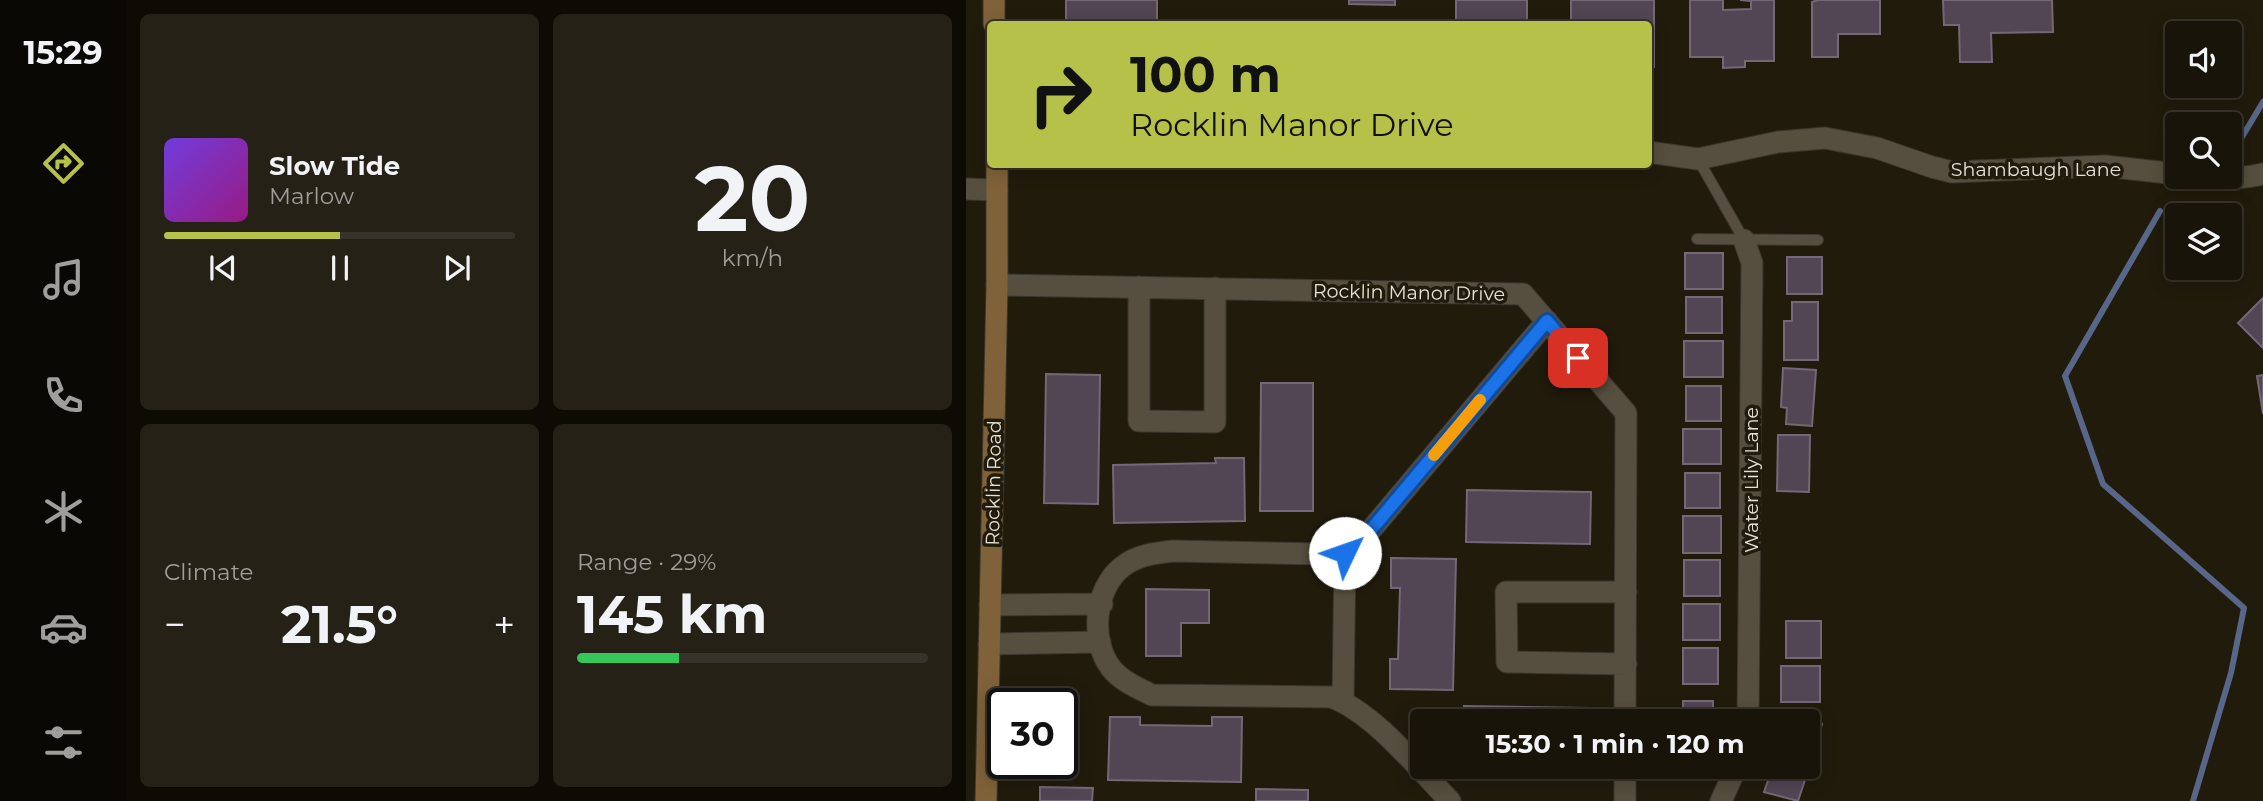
<!DOCTYPE html>
<meta charset="utf-8">
<style>
body{margin:0;font-family:Montserrat,sans-serif;background:#262117;color:#f1f3f6;height:100vh;display:flex;flex-direction:column;font-size:26px;white-space:nowrap}
*{box-sizing:border-box;margin:0}
p{font-size:23px;color:#9f9e9c}
.icon{flex:none;width:38px;height:38px;fill:none;stroke:currentColor;stroke-width:2;stroke-linecap:round;stroke-linejoin:round}
.map{position:relative;flex:1;overflow:hidden}
.panel{display:flex;flex-direction:column;gap:14px;padding:14px;background:#0e0b05;width:840px}
.panel>*{flex:none}
.top-card{position:absolute;left:21px;top:21px;width:665px;height:147px;border-radius:7px;box-shadow:0 4px 18px #0003,0 0 0 2px #37332a;background:#b6c149;color:#111;overflow:hidden}
.controls{position:absolute;left:1199px;top:21px;display:grid;gap:14px}
.controls a{display:grid;place-items:center;width:77px;height:77px;border-radius:7px;background:#191409;box-shadow:0 4px 18px #0003,0 0 0 2px #37332a;font-size:35px}
.speed{position:absolute;left:21px;top:688px;display:flex;gap:14px;font-size:35px;font-weight:700;text-align:center}
.speed>*{display:grid;place-content:center;width:91px;height:91px;border-radius:50%;background:#191409;box-shadow:0 4px 18px #0003,0 0 0 2px #37332a;line-height:1}
.speed .limit{border:4px solid #111;border-radius:10px;background:#fff;color:#111}
.pin{position:absolute;display:grid;place-items:center;width:60px;height:60px;color:#fff;margin:-30px;border-radius:14px;box-shadow:0 4px 10px #0006}
.me{position:absolute;width:77px;margin:-38px;rotate:48deg;stroke-linejoin:round;filter:drop-shadow(0 0 5px #0008)}
.turn{display:flex;align-items:center;gap:24px;height:147px;padding:0 28px;font-size:32px}
.turn .icon{width:91px;height:91px;stroke-width:2.5}
.turn b{display:block;font-size:49px;line-height:60px}
.big{font-size:52px;font-weight:700;line-height:1.1}
.panel .tile{flex:1;display:flex;flex-direction:column;justify-content:center;gap:10px;min-width:0;padding:0 24px;border-radius:10px;background:#262117}
.panel .dial{align-items:center;gap:0}
.dial b{font-size:91px;line-height:1}
.song{display:flex;align-items:center;gap:21px}
.cover{width:84px;height:84px;border-radius:10px;background:linear-gradient(135deg,hsl(260 70% 55%),hsl(310 70% 35%))}
.played{height:7px;border-radius:4px;background:linear-gradient(90deg,#b6c149 50%,#37332a 50%)}
.keys{display:flex;justify-content:space-around;direction:ltr}
.heat{display:flex;justify-content:space-between;align-items:center;font-size:38px;direction:ltr}
.charge{height:10px;border-radius:5px;background:linear-gradient(90deg,#34c759 29%,#37332a 0)}
.panel .tiles{flex:1;display:grid;gap:14px;grid-template-columns:repeat(2,1fr)}
.trip{position:absolute;left:444px;top:709px;width:410px;height:70px;border-radius:7px;background:#191409;box-shadow:0 4px 18px #0003,0 0 0 2px #37332a;font-weight:700;line-height:70px;text-align:center}
main{display:flex;flex:1;min-height:0}
.menu{display:flex;flex-direction:column;width:126px;justify-content:space-around;align-items:center;background:#0a0804;color:#9f9e9c}
.menu .icon{width:49px;height:49px}
.menu .on{color:#b6c149}
.menu b{font-size:32px;color:#f1f3f6}
.map>svg:first-child{display:block}
.lines{fill:none;stroke-linecap:round;stroke-linejoin:round}
.stream{stroke:#586689;stroke-width:6}
.building{fill:#524654;stroke:#746776;stroke-width:2}
.lane-casing{stroke:#3b362f;stroke-width:12}
.street-casing{stroke:#3b362f;stroke-width:23}
.secondary-casing{stroke:#3b362f;stroke-width:23}
.lane{stroke:#564f3f;stroke-width:10}
.street{stroke:#564f3f;stroke-width:21}
.secondary{stroke:#7f623a;stroke-width:21}
.route-casing{stroke:#114b97;stroke-width:18}
.route{stroke:#1a73e8;stroke-width:12}
.slow{stroke:#f59e0b;stroke-width:12}
.labels{text-anchor:middle;stroke-width:7;stroke-linejoin:round;paint-order:stroke}
.street-label{font-size:19px;fill:#e4e0d6;stroke:#211b0c}
</style>
<main>
<nav class="menu">
<b>15:29</b>
<svg class="icon on" aria-label="directions" viewBox="0 0 24 24"><path d="M12 3l9 9-9 9-9-9zM9 14v-3h6M13 9l2 2-2 2"/></svg>
<svg class="icon" aria-label="music" viewBox="0 0 24 24"><path d="M9 18V5l10-2v13"/><circle cx="6" cy="18" r="3"/><circle cx="16" cy="16" r="3"/></svg>
<svg class="icon" aria-label="phone" viewBox="0 0 24 24"><path d="M5 4h4l2 5-3 2q2 4 5 5l2-3 5 2v4C11 20 4 13 5 4z"/></svg>
<svg class="icon" aria-label="climate" viewBox="0 0 24 24"><path d="M12 3v18M4 7l16 10M4 17L20 7"/></svg>
<svg class="icon" aria-label="car" viewBox="0 0 24 24"><path d="M5 17H2v-5l4-1 3-4h7l3 4 3 1v5h-3M9 17h6M6 11h13"/><circle cx="7" cy="17" r="2"/><circle cx="17" cy="17" r="2"/></svg>
<svg class="icon" aria-label="filters" viewBox="0 0 24 24"><path d="M4 7h16M4 17h16"/><circle cx="9" cy="7" r="2"/><circle cx="15" cy="17" r="2"/></svg>
</nav>
<section class="panel">
<div class="tiles">
<div class="tile">
<div class="song"><i class="cover"></i><div><b>Slow Tide</b><p>Marlow</p></div></div>
<div class="played"></div>
<div class="keys"><svg class="icon" aria-label="previous" viewBox="0 0 24 24"><path d="M18 5L8 12l10 7zM5 5v14"/></svg><svg class="icon" aria-label="pause" viewBox="0 0 24 24"><path d="M8 5v14M16 5v14"/></svg><svg class="icon" aria-label="next" viewBox="0 0 24 24"><path d="M6 5l10 7-10 7zM19 5v14"/></svg></div>
</div>
<div class="tile dial"><b>20</b><p>km/h</p></div>
<div class="tile"><p>Climate</p>
<div class="heat"><a>−</a><b class="big">21.5°</b><a>+</a></div>
</div>
<div class="tile"><p>Range · 29%</p><b class="big">145 km</b><div class="charge"></div></div>
</div>
</section>
<div class="map">
<svg width="1297" height="801" viewBox="0 0 1297 801">
<rect width="100%" height="100%" fill="#211b0c"/>
<g class="lines">
<!-- stream -->
<path class="stream" d="M1267,152L1297,102
M1194,211L1099,376L1137,484L1278,608L1265,673L1227,801"/>
</g>
<!-- building -->
<path class="building" d="M100,0H191V24H100Z
M383,0H429V5L383,4Z
M490,0H561V24H490Z
M605,0H688V67H682V24H605Z
M724,0H757V10L785,9V1L774,0H808V61H779V67L757,68V57H724Z
M852,0H914V34H872V57H846V2Z
M977,0H1086L1087,32L1025,33L1026,62H994L993,25H978Z
M719,253H757V289H719Z
M821,257H856V294H821Z
M720,297H756V333H720Z
M1297,298V348L1272,323Z
M826,302H852V360H818V321H826Z
M718,341H757V377H718Z
M817,368L850,370L846,426L820,424L821,408L815,407Z
M80,374L134,375L132,504L78,503Z
M1297,375V414L1291,376Z
M295,383H347V511H294Z
M720,386H755V421H720Z
M717,429H755V464H717Z
M812,435H844L843,492L811,491Z
M249,458H278L279,521L148,523L147,465L250,463Z
M719,473H754V508H719Z
M501,490L625,492L624,544L500,542Z
M717,516H755V553H717Z
M425,558L490,559L487,690L424,689V659H432L434,588H425Z
M718,560H754V596H718Z
M180,589L243,590V623H215V656H180Z
M717,604H754V640H717Z
M820,621H855V658H820Z
M717,648H752V684H717Z
M815,666H854V702H815Z
M717,701H747V721H717Z
M498,706L624,708V721H498Z
M819,713L856,724L846,758L842,757V721H816Z
M144,717H174V725L246,726V717H276L275,782L142,780Z
M807,766L843,768L832,801L798,792Z
M74,787L127,788L126,801H74Z
M290,789L342,790V801H290Z"/>
<g class="lines">
<defs>
<path id="lane" d="M732,159L778,240
M731,239L852,240"/>
<path id="street" d="M682,152L732,159L812,142L859,138L911,148L966,167L986,172L1139,166L1211,174
M1228,177C1252,180 1274,179 1297,174
M0,189L31,190
M778,240L786,263L782,721
M31,285L557,294L660,413L659,721
M173,287V421L249,422V288
M24,605L136,604
M23,644L134,642
M660,664L541,662L540,592H660
M377,701L379,553
M484,801C452,768 407,712 365,697L186,695C172,688 155,681 145,668C124,641 128,589 156,567C171,555 189,553 207,551L357,554L379,553L388,550L581,321
M659,801V766
M755,801L771,766"/>
<path id="secondary" d="M28,0V24
M20,801L31,285V164"/>
</defs>
<!-- lane casing -->
<use href="#lane" class="lane-casing"/>
<!-- street casing -->
<use href="#street" class="street-casing"/>
<!-- secondary casing -->
<use href="#secondary" class="secondary-casing"/>
<!-- lane -->
<use href="#lane" class="lane"/>
<!-- street -->
<use href="#street" class="street"/>
<!-- secondary -->
<use href="#secondary" class="secondary"/>
</g>
<g class="lines">
<defs>
<path id="route" d="M379,553L388,550L581,321L612,358"/>
</defs>
<!-- route casing -->
<use href="#route" class="route-casing"/>
<!-- route -->
<use href="#route" class="route"/>
<!-- slow -->
<path class="slow" d="M468,455L514,400"/>
</g>
<g class="labels">
<!-- street labels -->
<g class="street-label">
<text x="1070" y="176">Shambaugh Lane</text>
<text transform="translate(443 292) rotate(1)" y="7">Rocklin Manor Drive</text>
<text transform="translate(785 480) rotate(-90)" y="7">Water Lily Lane</text>
<text transform="translate(27 483) rotate(-89)" y="7">Rocklin Road</text>
</g>
</g>
</svg>
<div class="controls">
<a><svg class="icon" aria-label="sound" viewBox="0 0 24 24"><path d="M4 9h4l5-4v14l-5-4H4zM17 9q2 3 0 6"/></svg></a>
<a><svg class="icon" aria-label="search" viewBox="0 0 24 24"><circle cx="10" cy="10" r="6"/><path d="M15 15l6 6"/></svg></a>
<a><svg class="icon" aria-label="layers" viewBox="0 0 24 24"><path d="M12 4l9 5-9 5-9-5zM3 14l9 5 9-5"/></svg></a>
</div>
<div class="speed"><div class="limit">30</div></div>
<div class="pin" style="left:612px;top:358px;background:#d93025"><svg class="icon" aria-label="arrive" viewBox="0 0 24 24"><path d="M6 21V4h12l-3 4 3 4H6"/></svg></div>
<svg class="me" style="left:379px;top:553px" viewBox="-20 -20 40 40"><circle r="19" fill="#fff"/><path d="M0-13L10 11 0 6-10 11z" fill="#1a73e8"/></svg>
<div class="trip">15:30 · 1 min · 120 m</div>
<div class="top-card">
<div class="turn"><svg class="icon" aria-label="right" viewBox="0 0 24 24"><path d="M7 20v-9h11M14 6l5 5-5 5"/></svg><div><b>100 m</b>Rocklin Manor Drive</div></div>
</div>
</div>
</main>
